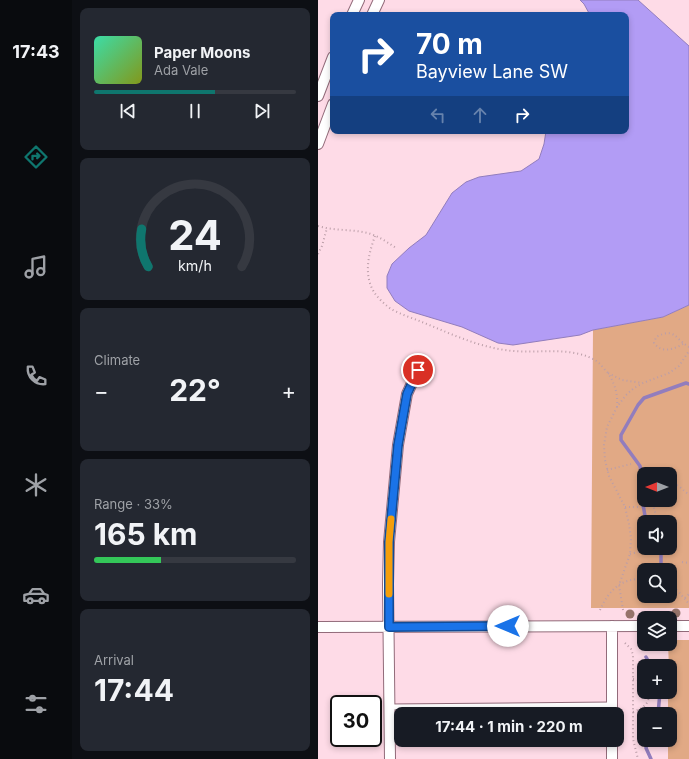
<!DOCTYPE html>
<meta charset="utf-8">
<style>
body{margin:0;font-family:Inter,sans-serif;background:#242831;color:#f1f3f6;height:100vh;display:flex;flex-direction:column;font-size:15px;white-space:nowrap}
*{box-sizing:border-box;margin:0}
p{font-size:13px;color:#9ea1a6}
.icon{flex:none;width:22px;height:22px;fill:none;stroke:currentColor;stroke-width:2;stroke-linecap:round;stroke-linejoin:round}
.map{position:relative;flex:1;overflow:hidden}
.drawer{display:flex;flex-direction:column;gap:8px;padding:8px;background:#0d0f14;width:246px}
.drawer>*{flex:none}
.guide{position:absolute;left:12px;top:12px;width:299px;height:122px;border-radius:8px;box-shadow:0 2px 6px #0003;background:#1a4fa0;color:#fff;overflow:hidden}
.needle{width:26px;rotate:270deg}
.buttons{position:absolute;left:319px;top:467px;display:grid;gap:8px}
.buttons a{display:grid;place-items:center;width:40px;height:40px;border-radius:8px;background:#171b24;box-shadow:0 2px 6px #0003;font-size:20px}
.speed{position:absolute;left:12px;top:695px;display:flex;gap:8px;font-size:20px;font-weight:700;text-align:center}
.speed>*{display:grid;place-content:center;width:52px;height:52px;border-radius:50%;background:#171b24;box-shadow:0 2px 6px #0003;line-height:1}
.speed .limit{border:2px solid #111;border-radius:6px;background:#fff;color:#111}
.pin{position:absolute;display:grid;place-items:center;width:34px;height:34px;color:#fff;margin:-17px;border:2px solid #fff;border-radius:50%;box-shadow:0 1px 4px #0007}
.me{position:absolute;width:44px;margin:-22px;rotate:270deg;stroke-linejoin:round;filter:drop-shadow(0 0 3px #0008)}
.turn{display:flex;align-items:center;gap:14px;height:84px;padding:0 20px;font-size:18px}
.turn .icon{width:52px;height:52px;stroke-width:2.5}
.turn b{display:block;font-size:28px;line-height:34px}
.lanes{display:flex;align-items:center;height:38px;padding:0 20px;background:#0003;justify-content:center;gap:20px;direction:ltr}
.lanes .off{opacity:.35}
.big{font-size:30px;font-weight:700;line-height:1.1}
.drawer .card{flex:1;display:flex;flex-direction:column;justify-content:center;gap:6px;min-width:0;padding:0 14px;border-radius:8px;background:#242831}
.drawer .dial{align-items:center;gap:0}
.dial svg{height:104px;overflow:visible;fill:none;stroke:#363941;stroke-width:7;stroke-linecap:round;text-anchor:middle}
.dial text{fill:#f1f3f6;stroke:none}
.song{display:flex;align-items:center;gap:12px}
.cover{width:48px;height:48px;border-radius:6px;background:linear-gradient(135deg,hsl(160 70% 55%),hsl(70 70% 35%))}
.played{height:4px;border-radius:2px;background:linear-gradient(90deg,#0f766e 60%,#363941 60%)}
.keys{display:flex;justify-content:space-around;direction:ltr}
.heat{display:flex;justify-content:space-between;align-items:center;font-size:22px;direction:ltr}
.charge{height:6px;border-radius:3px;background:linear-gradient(90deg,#34c759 33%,#363941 0)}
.trip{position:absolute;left:76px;top:707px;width:230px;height:40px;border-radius:8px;background:#171b24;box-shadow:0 2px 6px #0003;font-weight:700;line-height:40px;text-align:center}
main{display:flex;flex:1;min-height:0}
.tabs{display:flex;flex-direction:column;width:72px;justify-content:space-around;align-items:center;background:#090b0e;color:#9ea1a6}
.tabs .icon{width:28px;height:28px}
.tabs .on{color:#0f766e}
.tabs b{font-size:18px;color:#f1f3f6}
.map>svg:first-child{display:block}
.green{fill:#e1a985;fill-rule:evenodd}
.water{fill:#b29cf5;stroke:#927dbd}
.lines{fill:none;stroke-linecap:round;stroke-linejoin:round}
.stream{stroke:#927dbd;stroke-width:3.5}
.service-casing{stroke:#926b7a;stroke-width:7}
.minor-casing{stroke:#926b7a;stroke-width:12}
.path{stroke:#bb9ea8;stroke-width:2;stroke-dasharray:1 3;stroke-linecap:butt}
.service{stroke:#fff;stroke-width:5}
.minor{stroke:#fff;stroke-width:10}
.tree{fill:#96746b}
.route-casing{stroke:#114b97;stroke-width:10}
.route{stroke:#1a73e8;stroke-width:7}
.slow{stroke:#f59e0b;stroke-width:7}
</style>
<main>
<nav class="tabs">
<b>17:43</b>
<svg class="icon on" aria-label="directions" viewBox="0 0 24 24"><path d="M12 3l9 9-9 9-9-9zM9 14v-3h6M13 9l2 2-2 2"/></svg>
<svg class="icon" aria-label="music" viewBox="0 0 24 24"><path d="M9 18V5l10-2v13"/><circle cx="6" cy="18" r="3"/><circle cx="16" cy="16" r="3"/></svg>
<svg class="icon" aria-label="phone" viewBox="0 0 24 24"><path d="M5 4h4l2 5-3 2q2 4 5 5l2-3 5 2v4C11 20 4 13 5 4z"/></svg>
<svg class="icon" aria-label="climate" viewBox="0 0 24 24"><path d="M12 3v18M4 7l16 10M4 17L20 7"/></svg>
<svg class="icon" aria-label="car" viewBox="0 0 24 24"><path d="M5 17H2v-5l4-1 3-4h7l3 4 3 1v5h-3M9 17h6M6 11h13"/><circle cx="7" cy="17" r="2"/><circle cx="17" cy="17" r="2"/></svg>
<svg class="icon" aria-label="filters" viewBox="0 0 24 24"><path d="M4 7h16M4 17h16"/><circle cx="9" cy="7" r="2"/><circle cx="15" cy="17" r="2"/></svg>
</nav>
<section class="drawer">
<div class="card">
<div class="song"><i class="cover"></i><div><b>Paper Moons</b><p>Ada Vale</p></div></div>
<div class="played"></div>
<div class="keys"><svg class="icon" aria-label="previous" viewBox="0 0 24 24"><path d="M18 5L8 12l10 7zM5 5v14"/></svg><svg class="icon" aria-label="pause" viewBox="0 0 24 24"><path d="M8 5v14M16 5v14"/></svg><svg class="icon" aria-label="next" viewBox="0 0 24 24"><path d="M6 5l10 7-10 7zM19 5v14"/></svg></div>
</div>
<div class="card dial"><svg viewBox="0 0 100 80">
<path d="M14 69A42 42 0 1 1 86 69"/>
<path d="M14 69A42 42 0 0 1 9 40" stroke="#0f766e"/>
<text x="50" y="56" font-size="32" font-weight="700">24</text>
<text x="50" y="72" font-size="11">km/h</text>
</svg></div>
<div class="card"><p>Climate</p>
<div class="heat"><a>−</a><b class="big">22°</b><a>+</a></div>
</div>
<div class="card"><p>Range · 33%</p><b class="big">165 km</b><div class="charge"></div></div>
<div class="card"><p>Arrival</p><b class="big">17:44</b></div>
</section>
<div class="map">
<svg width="371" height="759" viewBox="0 0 371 759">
<rect width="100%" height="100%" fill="#fedbe7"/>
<!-- green -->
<path class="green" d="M371,305V608H273L275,330L345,317ZM326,474H352V500H326ZM326,522H352V548H326ZM326,570H352V596H326Z
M352,640H371V759H350V740H352V714H350V692H352L350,644H352Z"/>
<!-- water -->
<path class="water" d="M262,0H320L371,46V305L345,317L275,330L262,335L195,345L180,343L144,327L91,311L77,301L69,288V276L74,264L91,248L108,235L134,193L148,182L161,177L203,171L221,159L226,144L228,131H308V15H272L266,4Z"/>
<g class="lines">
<!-- stream -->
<path class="stream" d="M328,522L325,504V483L322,466L303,440V435L320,405L326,398L368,383L371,384
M342,548L343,550V570
M328,657L333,666
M340,714L342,692
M330,740L328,748L333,759"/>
<defs>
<path id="service" d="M71,707L294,705"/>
<path id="minor" d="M34,15L41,0
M54,15L61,0
M0,96L15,57
M0,144L15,104
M352,626H371
M0,627L326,626
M294,714V626
M72,759L70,584L71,542L80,445L89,394L100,370
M294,759V740"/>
</defs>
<!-- service casing -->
<use href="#service" class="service-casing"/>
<!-- minor casing -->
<use href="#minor" class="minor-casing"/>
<!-- path -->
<path class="path" d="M0,226C16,231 33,229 50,233C60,236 69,242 78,248
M57,236C51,253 45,274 56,292C60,298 66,304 73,309C82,314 94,318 104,322C131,333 158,346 187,350C217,355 250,345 277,360C282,363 286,369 290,373
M0,254L4,246L9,228
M365,344C356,349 344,354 336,343L338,337C357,327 357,339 371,347
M299,407C300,394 297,384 290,373L304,380L324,383
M289,470L313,464
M357,477V483
M352,481L362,487L371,495
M336,500L335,505L340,522
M307,507H328L335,505
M312,554L331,549
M364,562L371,563
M352,585L360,591L371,604
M367,598L371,594
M282,610C291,590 303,578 326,579
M305,610L301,585L312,554L313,538L311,524L307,507L291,476L287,460L286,445L289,427L299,407L308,395L316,388L325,383L351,373L361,366L371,351
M307,643L313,649L315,655V739L320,759
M315,679L321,680L326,684
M315,712C325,708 332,704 331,692"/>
<!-- service -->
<use href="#service" class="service"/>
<!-- minor -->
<use href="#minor" class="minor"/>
</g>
<!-- trees -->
<g class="tree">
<circle cx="358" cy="613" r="4.5"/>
<circle cx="312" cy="614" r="4.5"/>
</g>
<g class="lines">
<defs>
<path id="route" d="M100,370L89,394L80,445L71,542V627L190,626"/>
</defs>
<!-- route casing -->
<use href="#route" class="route-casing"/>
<!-- route -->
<use href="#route" class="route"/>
<!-- slow -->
<path class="slow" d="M71,594V542L73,519"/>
</g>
</svg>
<div class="buttons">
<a><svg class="needle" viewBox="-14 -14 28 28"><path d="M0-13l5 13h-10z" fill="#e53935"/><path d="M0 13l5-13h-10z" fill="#9ea1a6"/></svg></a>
<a><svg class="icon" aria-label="sound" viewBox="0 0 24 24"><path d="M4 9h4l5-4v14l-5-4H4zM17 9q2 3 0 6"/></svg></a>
<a><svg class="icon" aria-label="search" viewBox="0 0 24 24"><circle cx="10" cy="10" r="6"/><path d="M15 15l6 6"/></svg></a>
<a><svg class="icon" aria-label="layers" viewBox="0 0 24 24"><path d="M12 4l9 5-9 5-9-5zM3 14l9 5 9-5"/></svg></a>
<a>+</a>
<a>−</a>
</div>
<div class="speed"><div class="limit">30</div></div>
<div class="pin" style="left:100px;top:370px;background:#d93025"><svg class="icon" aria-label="arrive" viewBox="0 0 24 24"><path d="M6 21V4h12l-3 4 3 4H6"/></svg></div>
<svg class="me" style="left:190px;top:626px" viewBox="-20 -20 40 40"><circle r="19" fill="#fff"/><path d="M0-13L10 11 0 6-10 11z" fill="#1a73e8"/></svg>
<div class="trip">17:44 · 1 min · 220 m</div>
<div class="guide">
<div class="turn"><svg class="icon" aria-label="right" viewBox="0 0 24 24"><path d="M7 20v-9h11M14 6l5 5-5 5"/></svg><div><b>70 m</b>Bayview Lane SW</div></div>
<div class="lanes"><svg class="icon off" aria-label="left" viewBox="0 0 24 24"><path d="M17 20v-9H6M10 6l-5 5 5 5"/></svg><svg class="icon off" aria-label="ahead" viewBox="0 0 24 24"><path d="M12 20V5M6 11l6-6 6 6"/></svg><svg class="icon" aria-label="right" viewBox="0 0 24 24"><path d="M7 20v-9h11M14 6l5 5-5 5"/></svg></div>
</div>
</div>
</main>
